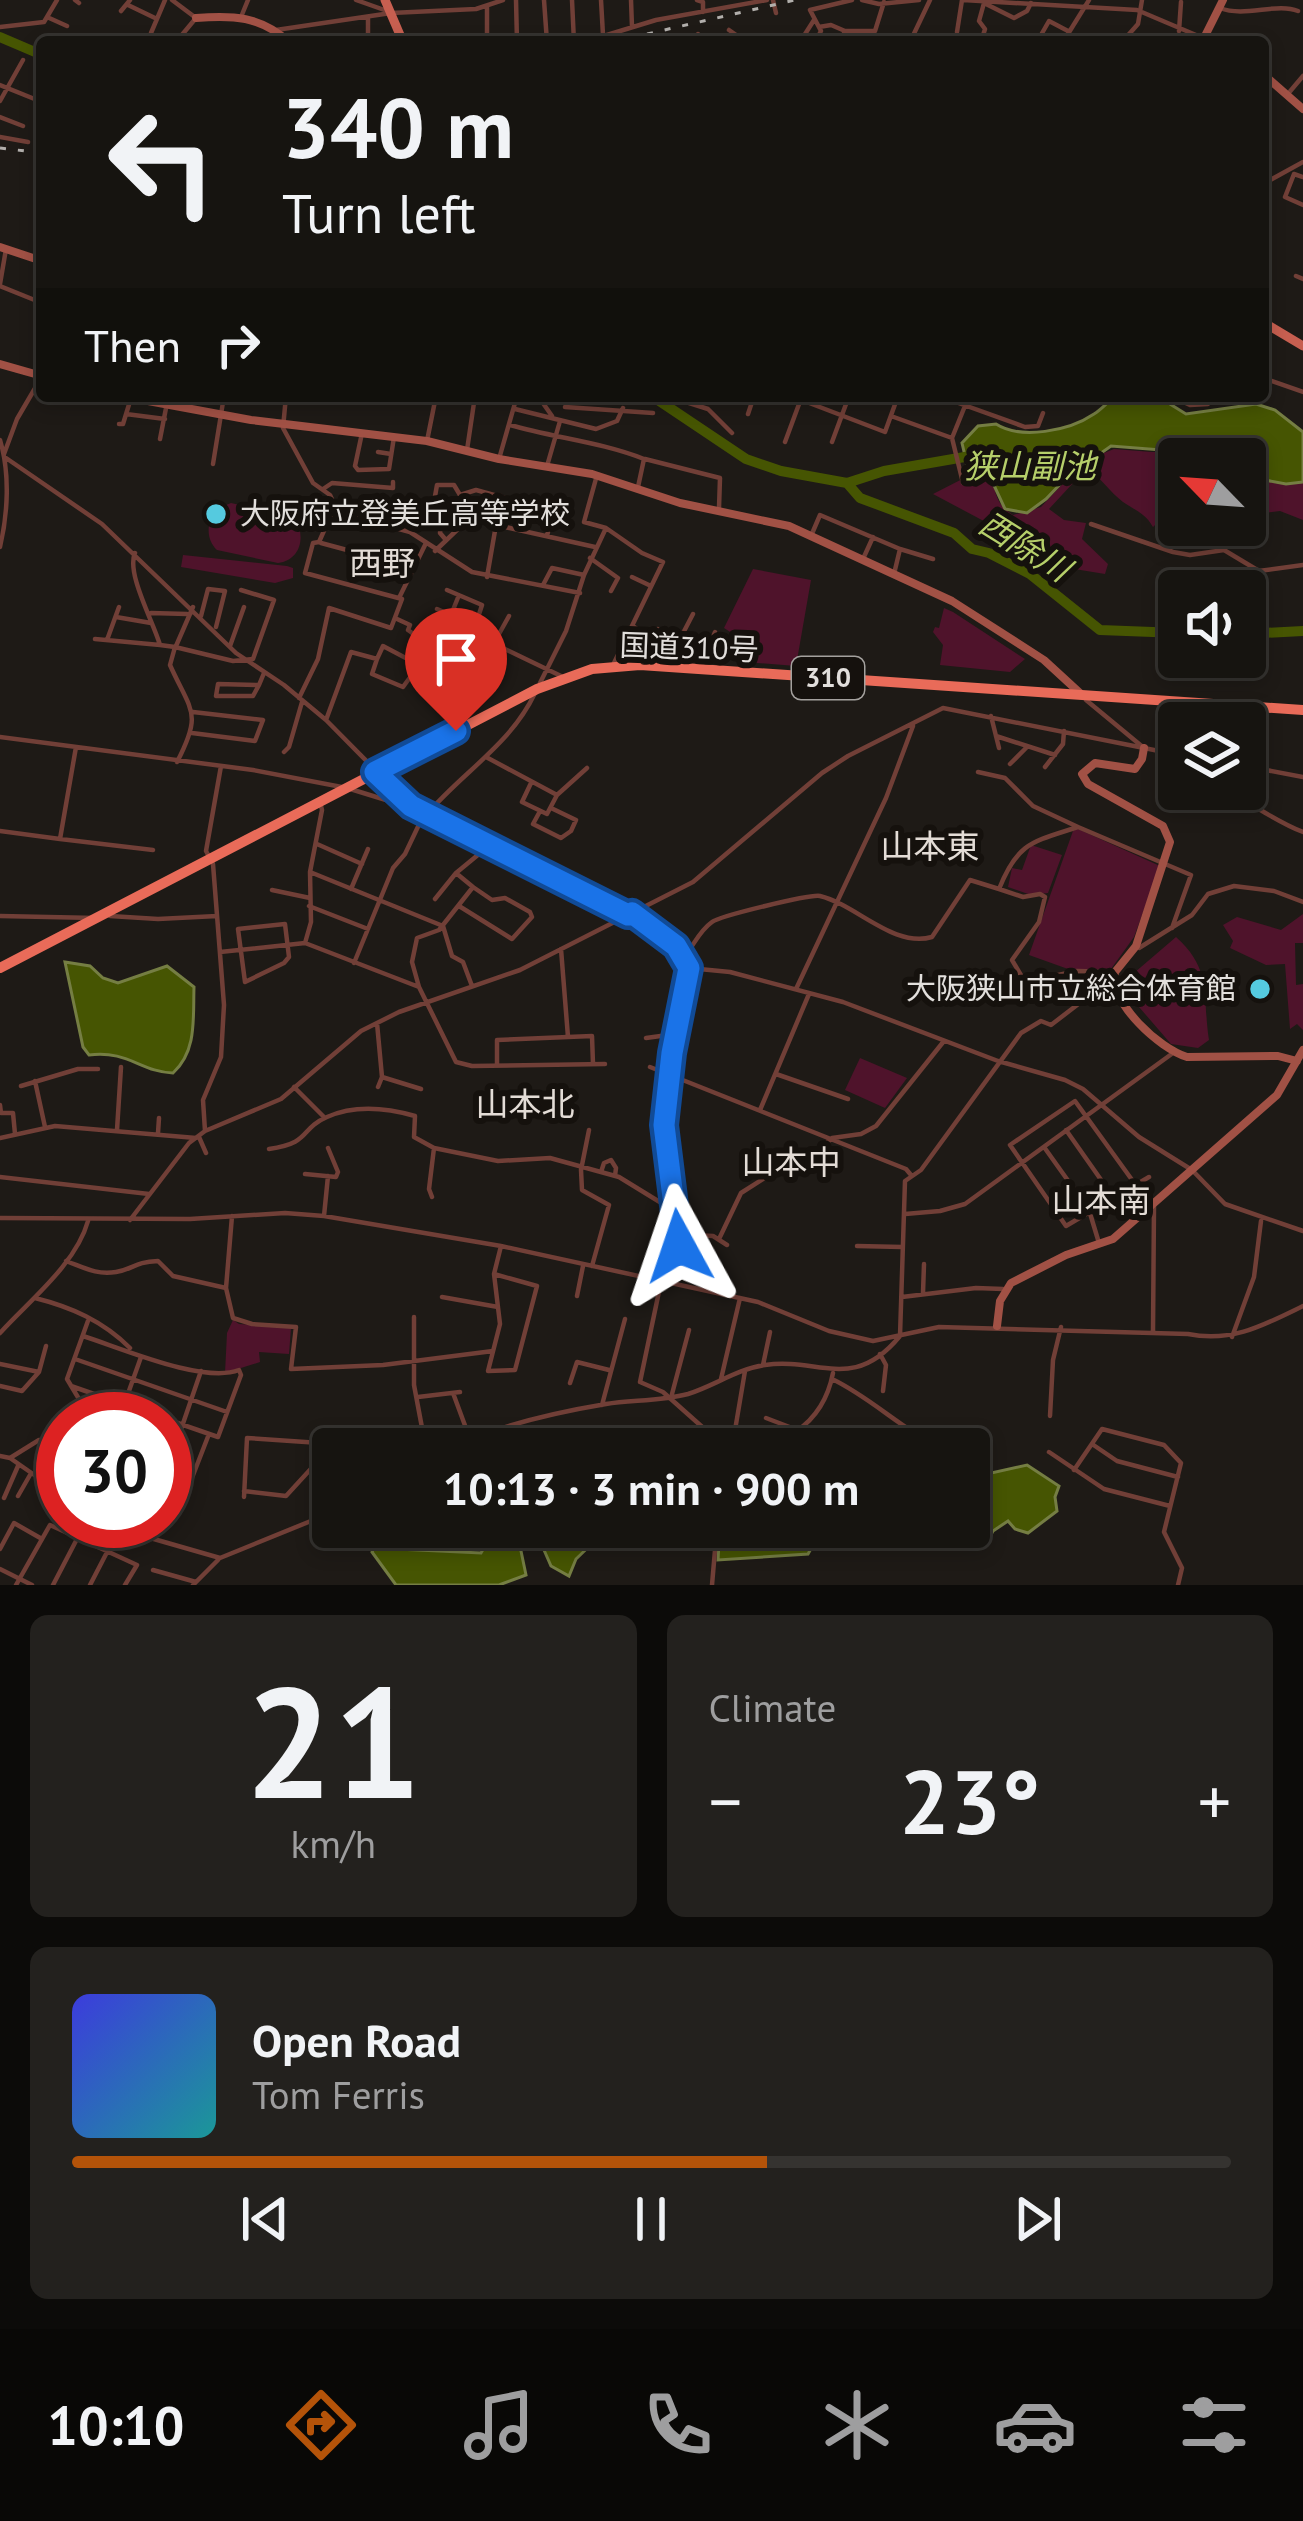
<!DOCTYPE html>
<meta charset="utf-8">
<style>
body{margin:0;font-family:"PT Sans","Noto Sans JP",sans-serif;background:#23211e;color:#f1f3f6;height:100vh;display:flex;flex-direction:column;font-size:45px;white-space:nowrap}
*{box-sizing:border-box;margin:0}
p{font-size:39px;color:#9e9e9f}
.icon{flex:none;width:66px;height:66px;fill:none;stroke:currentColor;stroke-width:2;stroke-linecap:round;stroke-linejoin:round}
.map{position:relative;height:1585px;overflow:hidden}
.drawer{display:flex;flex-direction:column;gap:30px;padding:30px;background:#0c0b09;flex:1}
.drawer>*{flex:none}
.guide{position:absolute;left:36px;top:36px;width:1233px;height:366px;border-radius:12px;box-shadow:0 6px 18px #0003,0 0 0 3px #353330;background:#161410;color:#f1f3f6;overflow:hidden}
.needle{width:78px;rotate:295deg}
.fabs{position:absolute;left:1158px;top:438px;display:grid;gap:24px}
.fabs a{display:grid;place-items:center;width:108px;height:108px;border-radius:12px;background:#161410;box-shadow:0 6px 18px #0003,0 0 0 3px #353330;font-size:60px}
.speed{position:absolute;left:36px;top:1392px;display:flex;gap:24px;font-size:60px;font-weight:700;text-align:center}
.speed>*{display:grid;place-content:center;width:156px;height:156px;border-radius:50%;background:#161410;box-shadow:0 6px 18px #0003,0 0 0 3px #353330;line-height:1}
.speed .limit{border:18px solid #d22;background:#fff;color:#111}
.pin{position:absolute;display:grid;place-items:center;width:102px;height:102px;color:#fff;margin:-123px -51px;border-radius:50% 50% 50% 0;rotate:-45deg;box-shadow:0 0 12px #0007}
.pin .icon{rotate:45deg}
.me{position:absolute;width:132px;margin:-66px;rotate:355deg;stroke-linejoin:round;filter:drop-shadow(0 0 9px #0008)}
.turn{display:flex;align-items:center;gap:42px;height:252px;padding:0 48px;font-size:54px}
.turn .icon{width:156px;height:156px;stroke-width:2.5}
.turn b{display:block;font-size:84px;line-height:102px}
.then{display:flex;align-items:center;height:114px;padding:0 48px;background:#0003;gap:24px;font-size:45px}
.big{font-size:90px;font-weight:700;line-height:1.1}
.drawer .tile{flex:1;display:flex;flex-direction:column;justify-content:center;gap:18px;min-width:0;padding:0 42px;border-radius:18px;background:#23211e}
.drawer .dial{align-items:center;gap:0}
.dial b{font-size:156px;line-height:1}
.song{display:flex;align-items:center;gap:36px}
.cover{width:144px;height:144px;border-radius:18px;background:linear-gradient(135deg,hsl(240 70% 55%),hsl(180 70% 35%))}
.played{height:12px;border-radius:6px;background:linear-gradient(90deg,#b45309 60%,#353330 60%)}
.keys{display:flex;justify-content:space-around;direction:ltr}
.heat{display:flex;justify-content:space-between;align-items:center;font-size:66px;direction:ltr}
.drawer .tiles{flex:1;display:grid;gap:30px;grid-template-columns:1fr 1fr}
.tile:last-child{grid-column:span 2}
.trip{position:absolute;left:312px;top:1428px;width:678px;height:120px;border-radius:12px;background:#161410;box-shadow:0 6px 18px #0003,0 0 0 3px #353330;font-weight:700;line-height:120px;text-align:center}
.tabs{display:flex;height:192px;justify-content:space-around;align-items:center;background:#090806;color:#9e9e9f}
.tabs .icon{width:84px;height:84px}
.tabs .current{color:#b45309}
.tabs b{font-size:54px;color:#f1f3f6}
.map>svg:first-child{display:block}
.green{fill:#4f132b}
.water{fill:#465502;stroke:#757e43;stroke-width:3}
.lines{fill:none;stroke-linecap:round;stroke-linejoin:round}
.river{stroke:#465502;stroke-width:10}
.street{stroke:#713f37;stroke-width:4.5}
.secondary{stroke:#a15145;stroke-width:8}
.primary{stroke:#c75f50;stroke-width:9}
.highway{stroke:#e96b59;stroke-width:10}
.rail{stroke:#b2afac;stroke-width:3;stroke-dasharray:6 12;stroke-linecap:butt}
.route-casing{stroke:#114b97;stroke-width:30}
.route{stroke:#1a73e8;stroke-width:21}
.poi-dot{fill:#55cadf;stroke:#15110d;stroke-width:4.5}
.labels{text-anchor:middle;stroke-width:12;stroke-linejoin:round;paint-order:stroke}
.shield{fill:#15110d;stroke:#a4a19e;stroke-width:3}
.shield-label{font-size:27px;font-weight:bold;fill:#e2dfdc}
.poi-label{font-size:30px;fill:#e2dfdc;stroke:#15110d;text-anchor:start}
.street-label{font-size:30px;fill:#e2dfdc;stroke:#15110d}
.water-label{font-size:33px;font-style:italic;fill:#b6cf6a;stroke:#15110d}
.neighbourhood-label{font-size:33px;fill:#e3dcd6;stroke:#15110d}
</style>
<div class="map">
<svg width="1303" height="1585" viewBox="0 0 1303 1585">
<rect width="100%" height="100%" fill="#1e1a16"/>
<!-- green -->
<path class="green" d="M1114,449L1152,452L1206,450L1202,459H1179V473L1165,472L1159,493L1169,501L1166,514L1153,527C1145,513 1136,511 1123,502C1110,492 1101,478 1087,468L1049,509L1064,520L1086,523L1082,539L1108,564L1105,574L1050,565L995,527L933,494L974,473L983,477L993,472C994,490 995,504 1013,515L1041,507L1084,461Z
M1245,477L1286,484L1303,482V520L1280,511L1249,515Z
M231,503L295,518C306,536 301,560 278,563L217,550C205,538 207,522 216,509Z
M183,555L287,566L293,568V578L275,583L181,567Z
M753,569L811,580L796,666L745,662L727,653L735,635L724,628Z
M944,608L953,612L1025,659L1010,672L940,665L943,645L933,632L935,627L939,628Z
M1078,829L1160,866L1134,937L1111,969H1068L1029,955L1073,831Z
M1031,845L1062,855L1048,893L1031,895L1008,887L1012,868L1022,870Z
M1303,914V943H1295L1296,985L1303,984V1030L1297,1024L1290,1029L1285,964L1266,965L1230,948L1233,941L1223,925L1237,917L1281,930Z
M1176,937C1213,970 1202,996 1209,1040L1198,1048L1171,1044L1120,985Z
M860,1058L907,1078L885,1108L845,1090Z
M233,1320L239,1324L291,1328L289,1354L259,1352L260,1362L225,1373L227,1333Z"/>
<!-- water -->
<path class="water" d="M1118,396H1157L1186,414L1256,404L1275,410L1303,432V482L1286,484L1249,477V459L1243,451L1231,445L1187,452L1111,446L1094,458H1085L1046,499L1027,513L1005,509L992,481L995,470L985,474L977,468L969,473L962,443L978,426L996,424C1021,440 1069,431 1094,414C1104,408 1107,401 1118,396Z
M65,962L90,966L103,978L118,983L167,966L194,987C193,1019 197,1051 173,1073C141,1072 128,1050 89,1055L83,1047Z
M1027,1465L1059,1486L1055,1497L1057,1511L1028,1533L1015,1529L1008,1521L993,1531L987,1542L947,1527H928H969V1478Z
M516,1527L526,1575L499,1585H396L372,1552L382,1533L397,1549L481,1553L492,1534Z
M534,1527H681L650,1548L627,1536L602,1534L576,1559L569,1576L551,1566Z
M720,1527H845L816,1540L808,1554L718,1560Z"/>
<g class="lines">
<!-- river -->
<path class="river" d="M0,37L42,55
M652,396L746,459L781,471L847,483L884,471L976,455
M847,483L860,498L954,533L972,549L989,553L1030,574L1100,630L1179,633
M1245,634L1303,631"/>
<!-- street -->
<path class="street" d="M75,0L79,3
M172,0L196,18L176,42
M356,0L390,12
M516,0L517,42
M544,0L547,42
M572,0L574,42
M601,0L603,35
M631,0L632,27
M697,0L703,2V12
M773,0L776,13
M862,0L879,4L919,0
M963,0L1137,10L1203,38
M128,5L155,18
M1220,8C1245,18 1277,2 1298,11
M121,11L130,0
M47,17L67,26
M241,17L248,0
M368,18V42
M0,27L44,22L57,0
M819,27L831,25L845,31L840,42
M276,30L391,13L476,9L503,0
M729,30L746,42
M845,31H875L884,2
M1179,31L1181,2
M957,32L962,0
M698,34L699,42
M152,42L151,33L165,0
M487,42V7
M584,42L656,20L767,0
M800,42L814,20
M815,42L821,31L810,10L852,0
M910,42L930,0
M981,42L985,29L979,21L984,3L1014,18L1027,11L1031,3
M1037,42L1049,21L1068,31
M1063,42L1089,0
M1122,42L1138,24L1142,0
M0,85L42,102V147
M1287,95L1303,76
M0,101L23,60
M0,117L23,126
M0,137L28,142
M1303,177L1294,174L1285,197L1303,205
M1263,184L1303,162
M1296,276L1303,279
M0,284L6,249
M0,286L42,303
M1263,291L1269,283
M1263,378L1303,392
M262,396L277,398
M286,396L283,428L313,483L330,495L335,506L319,542L313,543L305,573L402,599L391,628L329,608L318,659L299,698
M332,396H334
M538,396L552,416
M685,396L686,402L708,409L732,433
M791,396L885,432L898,396
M939,396L1025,427L1038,426L1043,413
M1171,396L1190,405L1208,404
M1075,399L1084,396
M1061,402L1070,400L1072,396
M565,407L653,413
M515,409L596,429L617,421L623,408
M126,414L165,419
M748,414L754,396
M891,416L952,438
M119,424H123L131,398
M510,425C555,438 601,442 644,459L638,487
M362,433L355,466L358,470L389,469L394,437
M160,439L167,403
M0,440C10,473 8,513 0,547
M427,441L436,396
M785,442L802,396
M832,442L849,396
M467,450L475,396
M378,452L391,454
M4,454L17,419L41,378
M6,458L102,524L236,653L284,685L326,720L407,802
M499,459L517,396
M645,459L720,478L719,508
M213,464L224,396
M547,466L560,421
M963,483L952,438L969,396
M323,489L332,483L393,488V482
M434,502L437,485H454L460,495
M333,511L410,532L472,572L580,593
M1091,524L1173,552L1190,555L1224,550L1259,571L1303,565
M496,525L595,547
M394,527L400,503H443L440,533L446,540
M606,528L642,553L663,562L614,663
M811,536L820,515L900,549L894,574
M321,543L414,568
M900,549L933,559
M435,551L458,529L460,495L476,490L553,511L547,536
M135,553C126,573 153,621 160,645L175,647L170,665C191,712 203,712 177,762
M590,558L618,578L611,591
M863,559L873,537
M487,577L501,496
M632,577L651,586
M543,585L552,568L584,575
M399,598L426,543
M437,609L475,625
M151,613L187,614
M451,615L459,595
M201,616L208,589L225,591L216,627
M116,617L151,623
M397,619L410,625L408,630L449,660L473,633L482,605L447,590
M442,623L438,633L462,643
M633,626L656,643
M474,634L561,676
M95,639L160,645
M651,639L658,629
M107,640L119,607
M494,643L509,616
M176,646L193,607
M230,646L244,607
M175,647L233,661L253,659L274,600L241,590
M668,662L693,614
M419,665L434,674
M702,665L715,632
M540,683L566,631L584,575L606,528L584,522L597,475
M216,696L218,684L259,685L264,673
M217,696H253L259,685
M1086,700L1144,748L1179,755
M991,716L999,748
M326,720L351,652L377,659L383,646L419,665L403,687L372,674L377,659
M192,733L255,741L263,720L193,712
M996,736L1055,755
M0,737L253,770L347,788L425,812L628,915
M76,747L60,839L153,850
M284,752L289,747L302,702
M486,757L557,795
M1010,764L1027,747
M1245,766L1303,777
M1045,767L1063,744L1064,731
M978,772L1005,778L1033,806L1078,827
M531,783L522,802L547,814L557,795L587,768
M1224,789C1252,803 1274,821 1303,832
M428,813C463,772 511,744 535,693
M539,813L533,824L561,838L571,831L576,820L551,808
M0,831L60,839
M317,844L362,864
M310,872L443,926L452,956L463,962L472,986
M473,887L456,873L490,845
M351,889L368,849
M999,889L1023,897L1040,894L1045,897L1039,922L1012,960L1025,982L1077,971L1115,972
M272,890L310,898
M435,899L456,873
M309,906L368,929
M633,913L676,947L689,968L672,1053L664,1125L679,1246L666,1284
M0,916L96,918
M110,916L158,919L217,916
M285,924L289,957L284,963L245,982L238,929Z
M305,943L311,922L310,872L322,810L320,802
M1136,946L1139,948L1192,915L1208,894L1234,886L1274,891L1303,902
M561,949L568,1037
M220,952L305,943L419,987L456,1062L472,1066L605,1064
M683,958C694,946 698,932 712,922C720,916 810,894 820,896C857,905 893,948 932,937L970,880L999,889C1018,842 1032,842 1078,827L1191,875L1172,928
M354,963L393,868L405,854L425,812
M689,968L730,972L843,1002L998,1061L1065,1080L1083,1089L1139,1137L1192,1170L1225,1204L1303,1231
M419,987L412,962L417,938L439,930L473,887L492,900L505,898L530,912L532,917L512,939L459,906
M796,989L886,798L913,726
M377,1023L382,1077L378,1087
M646,1038L675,1034
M497,1065V1040L592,1036L593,1064
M650,1067L906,1169L911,1175
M776,1074L848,1099
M382,1077L421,1089
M35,1081L45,1127
M21,1086L78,1069H98
M294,1087L324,1117
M0,1105L1,1113H13L15,1134
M760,1110L809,994
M117,1130L121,1067
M589,1130L581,1170L582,1190L609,1205L592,1266
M1066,1130L1111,1194
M205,1131L203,1100L221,1057L224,1005L213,864L206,851L221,766
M158,1133L159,1118
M199,1137L206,1153
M0,1138L55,1126L196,1138
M1044,1147L1089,1210L1099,1243
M269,1149C312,1143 299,1129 327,1117C356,1104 387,1108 415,1116L414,1137L434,1148L498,1161L550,1158L619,1177L676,1212
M601,1172L604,1163L611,1160L616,1168L615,1176
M305,1174L336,1177L338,1172L328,1148
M0,1177L149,1194
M1135,1184L1075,1101L1010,1145L1066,1226L1149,1177
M432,1197L429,1189L434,1148
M905,1214L940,1211L965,1204L1173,1053
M232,1216L226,1288L233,1318L252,1324L296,1327L291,1369L383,1365L493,1351
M324,1216L328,1176
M0,1218L190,1219L285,1213L324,1216L501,1246L758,1302L829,1331L873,1341L939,1327L1188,1334C1232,1343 1264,1325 1303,1306
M130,1220L189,1143L205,1131L281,1099L361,1031L399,1012L520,970L693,882L822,773L848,756L943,708L1144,748
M678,1234L713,1236L727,1245
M719,1239L741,1193L771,1174L805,1162L832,1138L861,1134L876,1126L944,1041
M857,1246L902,1247
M66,1261C85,1268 96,1275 116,1272C134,1269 134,1262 158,1261L173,1276L226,1288
M494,1274L537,1286L515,1370L488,1371L500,1324L494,1274L501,1246
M661,1282L640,1382L663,1392L727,1449
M923,1293L924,1264
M577,1296L583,1266
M442,1297L498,1307
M902,1297L976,1288L1003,1289
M35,1298C71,1307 103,1321 130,1348
M414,1317V1385L426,1449
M89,1318L67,1379L91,1419
M1153,1332L1154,1206
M0,1333C30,1300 76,1264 88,1221
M1232,1337L1254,1277L1261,1221
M880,1354L886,1365L883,1391
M75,1359L227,1412
M0,1364L39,1372
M763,1365L770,1332
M721,1379L740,1298
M832,1379C872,1398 903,1431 944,1449
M570,1383L577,1362L609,1370
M0,1386L22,1391L39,1372L46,1346
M71,1386L218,1437L241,1375L239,1370C203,1384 121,1348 83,1336
M453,1393L470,1439
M672,1394L689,1330
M418,1397L460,1392
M602,1405L625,1319
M1050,1416L1053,1360L1061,1327
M766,1418L800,1431
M119,1419L141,1357
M362,1429L370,1449
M367,1441L402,1436L405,1447L424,1448
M1092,1444L1117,1461L1178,1477
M728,1447C780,1452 823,1425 833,1373
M732,1448L745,1371
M447,1449C496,1426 552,1413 606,1404C633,1400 661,1401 688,1394C714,1386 737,1369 765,1365C819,1357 853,1393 900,1336L905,1181L921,1170L1021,1033L1041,1021L1051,1025L1107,982H1114
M958,1449L963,1446
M1049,1452L1104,1489L1170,1506
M0,1456L10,1458L63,1495
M10,1458L39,1440L63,1445
M1074,1470L1102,1429L1164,1445L1181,1463L1164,1532L1182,1568L1178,1585
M165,1476L201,1371
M165,1477L190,1483L209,1434
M244,1491L286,1496L319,1460L320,1443
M18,1496L30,1475
M244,1497L247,1438L320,1443L365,1436
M4,1498L18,1466
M106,1521L119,1529L220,1558L333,1512
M0,1549L14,1523L42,1539
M0,1569L32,1585
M153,1570L196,1582
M16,1585L50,1525L137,1565L125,1585
M53,1585L78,1537
M90,1585L119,1529
M193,1585L218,1560
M712,1585L717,1527"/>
<!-- secondary -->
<path class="secondary" d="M196,18C233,15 260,16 289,42
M1202,42L1223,0
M1263,74L1303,109
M0,247L42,261
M0,364L42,376
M121,396L251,420L427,441L499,459L592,474L680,503L789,526L952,601L1044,660L1081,694
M1144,748L1142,759L1135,769L1095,763L1082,774L1088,784L1163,826L1170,842L1136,946L1115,972C1110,1004 1159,1048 1187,1057L1278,1056L1297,1061
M997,1326L1000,1301L1011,1283L1066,1255L1113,1239L1277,1095L1303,1050"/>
<!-- primary -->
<path class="primary" d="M385,0L403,42
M1263,322L1303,346"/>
<!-- highway -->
<path class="highway" d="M0,968L537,689L592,669L640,665L1303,710"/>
<!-- rail -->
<path class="rail" d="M612,42L795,0
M0,148L42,153"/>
</g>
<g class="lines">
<defs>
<path id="route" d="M456,731L375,772L411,806L628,915L632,913L676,946L689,968L672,1053L664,1125L679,1246"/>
</defs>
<!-- route casing -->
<use href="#route" class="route-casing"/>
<!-- route -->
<use href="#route" class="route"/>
</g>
<!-- markers -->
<g class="poi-dot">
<circle cx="216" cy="514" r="12"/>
<circle cx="1260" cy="989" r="12"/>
</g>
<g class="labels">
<!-- shield labels -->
<rect class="shield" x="792" y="657" width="72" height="42" rx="9"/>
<g class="shield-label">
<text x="828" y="687">310</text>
</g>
<!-- poi labels -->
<g class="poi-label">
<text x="240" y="524">大阪府立登美丘高等学校</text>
<text x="1236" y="999" text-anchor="end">大阪狭山市立総合体育館</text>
</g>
<!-- street labels -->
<g class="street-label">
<text transform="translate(689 648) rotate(2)" y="10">国道310号</text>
</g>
<!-- water labels -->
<g class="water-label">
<text x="1030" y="478">狭山副池</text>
<text transform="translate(1025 546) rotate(32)" y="12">西除川</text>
</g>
<!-- neighbourhood labels -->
<g class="neighbourhood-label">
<text x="382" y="575">西野</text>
<text x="930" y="858">山本東</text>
<text x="525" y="1116">山本北</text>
<text x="791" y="1174">山本中</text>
<text x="1101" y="1212">山本南</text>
</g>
</g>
</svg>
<div class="fabs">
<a><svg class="needle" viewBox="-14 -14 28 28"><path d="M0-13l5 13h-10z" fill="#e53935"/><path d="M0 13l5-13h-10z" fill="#9e9e9f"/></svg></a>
<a><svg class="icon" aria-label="sound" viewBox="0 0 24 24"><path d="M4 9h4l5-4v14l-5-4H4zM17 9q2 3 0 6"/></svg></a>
<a><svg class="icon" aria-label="layers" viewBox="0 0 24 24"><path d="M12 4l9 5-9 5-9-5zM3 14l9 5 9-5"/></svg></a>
</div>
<div class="speed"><div class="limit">30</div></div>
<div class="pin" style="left:456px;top:731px;background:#d93025"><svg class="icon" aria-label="arrive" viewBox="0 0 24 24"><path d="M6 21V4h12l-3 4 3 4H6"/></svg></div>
<svg class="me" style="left:679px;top:1246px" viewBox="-20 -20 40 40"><path d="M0-17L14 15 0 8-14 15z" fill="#1a73e8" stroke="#fff" stroke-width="4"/></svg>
<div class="trip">10:13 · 3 min · 900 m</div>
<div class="guide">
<div class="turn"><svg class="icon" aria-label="left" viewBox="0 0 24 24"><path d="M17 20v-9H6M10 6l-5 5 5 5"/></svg><div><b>340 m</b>Turn left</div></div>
<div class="then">Then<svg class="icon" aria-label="right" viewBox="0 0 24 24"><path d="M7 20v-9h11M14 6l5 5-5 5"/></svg></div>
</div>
</div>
<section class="drawer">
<div class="tiles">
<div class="tile dial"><b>21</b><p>km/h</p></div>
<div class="tile"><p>Climate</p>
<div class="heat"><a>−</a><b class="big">23°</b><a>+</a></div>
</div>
<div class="tile">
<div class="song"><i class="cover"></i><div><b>Open Road</b><p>Tom Ferris</p></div></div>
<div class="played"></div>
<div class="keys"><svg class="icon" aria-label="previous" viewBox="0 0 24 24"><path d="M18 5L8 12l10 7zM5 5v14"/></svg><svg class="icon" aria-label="pause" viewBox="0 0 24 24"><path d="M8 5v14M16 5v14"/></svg><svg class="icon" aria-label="next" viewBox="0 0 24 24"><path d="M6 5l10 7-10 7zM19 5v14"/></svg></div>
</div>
</div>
</section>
<nav class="tabs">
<b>10:10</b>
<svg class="icon current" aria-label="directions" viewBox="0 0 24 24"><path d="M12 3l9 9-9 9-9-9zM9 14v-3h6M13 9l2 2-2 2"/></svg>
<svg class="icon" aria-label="music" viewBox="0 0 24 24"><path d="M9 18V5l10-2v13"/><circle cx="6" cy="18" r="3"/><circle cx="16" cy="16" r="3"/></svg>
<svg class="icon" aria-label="phone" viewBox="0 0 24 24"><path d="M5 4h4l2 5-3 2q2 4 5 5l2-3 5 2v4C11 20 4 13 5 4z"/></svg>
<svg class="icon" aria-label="climate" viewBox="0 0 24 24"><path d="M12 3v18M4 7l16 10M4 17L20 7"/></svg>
<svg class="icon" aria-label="car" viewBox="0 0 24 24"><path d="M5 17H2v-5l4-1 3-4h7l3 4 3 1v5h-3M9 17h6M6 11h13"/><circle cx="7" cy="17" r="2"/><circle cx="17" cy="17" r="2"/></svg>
<svg class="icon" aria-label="filters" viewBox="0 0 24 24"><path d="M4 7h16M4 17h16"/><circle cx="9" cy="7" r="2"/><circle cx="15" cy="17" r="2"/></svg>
</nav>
